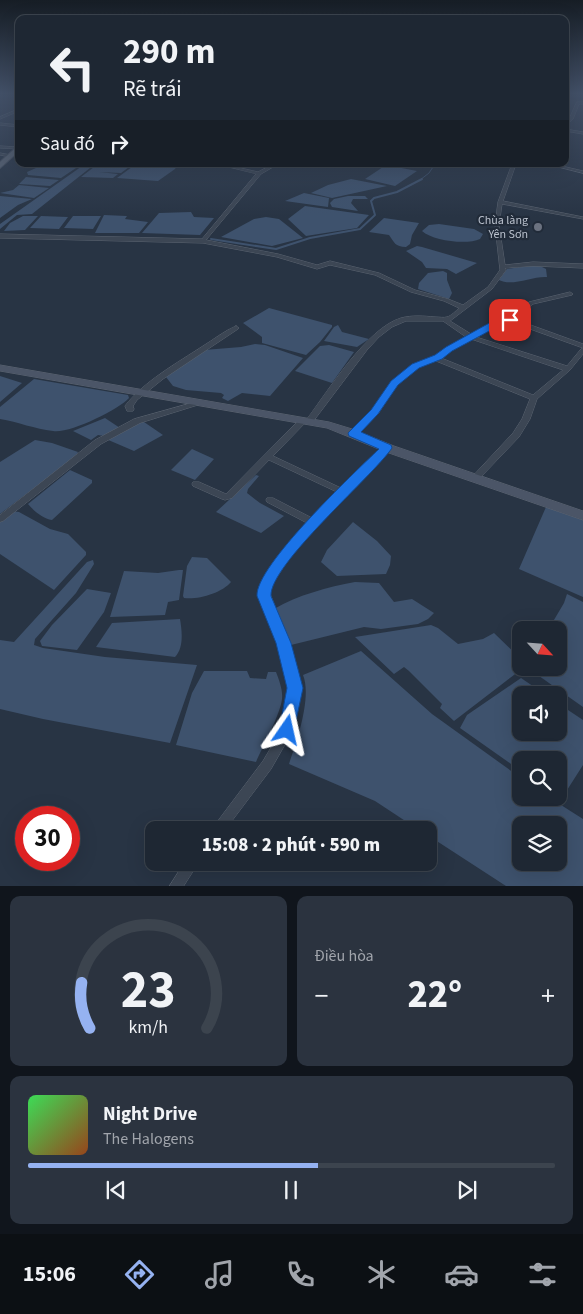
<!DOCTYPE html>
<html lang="vi">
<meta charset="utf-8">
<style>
body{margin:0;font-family:"Source Sans 3",sans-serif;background:#2b333f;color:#f1f3f6;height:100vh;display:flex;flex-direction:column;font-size:19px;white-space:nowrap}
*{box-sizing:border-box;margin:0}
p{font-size:16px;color:#a1a5ac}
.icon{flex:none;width:28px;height:28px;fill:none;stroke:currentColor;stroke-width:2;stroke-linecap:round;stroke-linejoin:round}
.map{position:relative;height:886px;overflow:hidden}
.sheet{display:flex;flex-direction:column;gap:10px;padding:10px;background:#10151c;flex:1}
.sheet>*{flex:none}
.guide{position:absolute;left:15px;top:15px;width:554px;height:152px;border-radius:10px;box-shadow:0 5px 20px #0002,0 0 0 1px #3c444e;background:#1e2733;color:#f1f3f6;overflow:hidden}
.needle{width:32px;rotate:116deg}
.fabs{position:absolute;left:512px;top:621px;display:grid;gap:10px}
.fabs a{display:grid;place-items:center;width:55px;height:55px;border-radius:10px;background:#1e2733;box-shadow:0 5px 20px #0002,0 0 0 1px #3c444e;font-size:25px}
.speed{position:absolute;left:15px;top:806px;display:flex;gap:10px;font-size:25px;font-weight:700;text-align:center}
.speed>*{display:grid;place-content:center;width:65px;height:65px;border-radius:50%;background:#1e2733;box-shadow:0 5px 20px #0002,0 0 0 1px #3c444e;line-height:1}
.speed .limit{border:8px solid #d22;background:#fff;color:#111}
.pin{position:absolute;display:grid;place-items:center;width:42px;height:42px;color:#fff;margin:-21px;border-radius:10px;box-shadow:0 2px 8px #0006}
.me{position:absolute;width:55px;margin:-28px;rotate:11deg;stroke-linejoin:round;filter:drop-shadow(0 0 4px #0008)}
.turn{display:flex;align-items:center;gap:18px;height:105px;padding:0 25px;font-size:22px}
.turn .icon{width:65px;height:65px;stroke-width:2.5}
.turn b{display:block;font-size:35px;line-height:42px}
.then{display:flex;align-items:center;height:48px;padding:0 25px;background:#0003;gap:10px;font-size:19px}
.big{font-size:38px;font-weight:800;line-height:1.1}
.sheet .tile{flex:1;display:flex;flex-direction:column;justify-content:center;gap:8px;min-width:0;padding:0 18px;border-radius:10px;background:#2b333f}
.sheet .dial{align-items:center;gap:0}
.dial svg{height:130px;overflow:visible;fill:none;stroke:#3c444e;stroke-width:7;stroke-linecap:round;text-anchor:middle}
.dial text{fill:#f1f3f6;stroke:none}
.song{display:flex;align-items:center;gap:15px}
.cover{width:60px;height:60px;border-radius:8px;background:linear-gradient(135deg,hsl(130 70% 55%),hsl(20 70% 35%))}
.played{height:5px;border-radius:2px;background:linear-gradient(90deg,#95b2f1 55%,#3c444e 55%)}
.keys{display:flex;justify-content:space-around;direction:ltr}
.heat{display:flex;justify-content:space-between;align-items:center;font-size:28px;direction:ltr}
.sheet .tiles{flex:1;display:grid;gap:10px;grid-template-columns:1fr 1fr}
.tile:last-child{grid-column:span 2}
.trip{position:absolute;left:145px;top:821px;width:292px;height:50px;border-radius:10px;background:#1e2733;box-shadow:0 5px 20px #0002,0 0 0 1px #3c444e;font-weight:800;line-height:50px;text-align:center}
.dock{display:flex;height:80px;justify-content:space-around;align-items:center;background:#0c1014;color:#a1a5ac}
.dock .icon{width:35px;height:35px}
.dock .active{color:#95b2f1}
.dock b{font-size:22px;color:#f1f3f6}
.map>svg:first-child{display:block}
.water{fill:#3e526d;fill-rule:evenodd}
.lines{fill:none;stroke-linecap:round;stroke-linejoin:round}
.stream-far1{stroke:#3e526d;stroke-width:1}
.stream{stroke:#3e526d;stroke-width:2}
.street-casing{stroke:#5b6471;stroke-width:1}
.secondary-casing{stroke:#5b6471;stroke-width:1}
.primary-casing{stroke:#464f5d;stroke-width:2}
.street{fill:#3c4654;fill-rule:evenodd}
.secondary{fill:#4b5567;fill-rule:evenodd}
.primary{fill:#5b6573;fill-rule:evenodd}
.route{fill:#1a73e8;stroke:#114b97}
.worship-dot{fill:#6b7280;stroke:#212b39;stroke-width:2}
.labels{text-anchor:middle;stroke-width:4.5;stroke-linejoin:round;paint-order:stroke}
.far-poi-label{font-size:12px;fill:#bac1cd;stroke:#212b39;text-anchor:end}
</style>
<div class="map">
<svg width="583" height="887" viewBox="0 0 583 887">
<rect width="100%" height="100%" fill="#283444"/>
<!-- water -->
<path class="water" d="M45,164H82L61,178L28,175L27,172Z
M85,164H95L32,214L17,215L0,229V224Z
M98,164H133L121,173L99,172L118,174L113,178L81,177Z
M136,164H178L175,169L158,181L117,178Z
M386,165L417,171L395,186L365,179Z
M26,177L59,180L50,186L19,184Z
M351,179L387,186L332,198L311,193L328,185Z
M19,185L49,188L34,198L0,193L13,190Z
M304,193L329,198L328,207L285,201Z
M0,196L32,199L18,205L0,218Z
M348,196H365L368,199H353L351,203L358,211L332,207L330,203L334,199Z
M305,206L369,215L357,228L306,236L288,219Z
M191,212L194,217L214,218L200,235L142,233L159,213Z
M104,215L127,216L125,219L148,222L139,233H95Z
M23,216H38L25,230L4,231L10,223Z
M41,216L68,217L59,229L30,228Z
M73,216H101L93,229L64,228Z
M266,217L279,219L303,238L272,246L221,237L254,219Z
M384,218L419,223L412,235L410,244L406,247C395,247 394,242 389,235L369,232Z
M439,224L474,229L483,234L480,239C467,245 433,241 422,231L429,225Z
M417,246L422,247L477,263L456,274L447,269L426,268L422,262L406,251Z
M538,265L546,269L547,277C532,276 512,287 499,280L507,269Z
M443,271L447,273V280L452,293L449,299L418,289L419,283L428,273Z
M269,308L332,325V327L320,342L306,355L262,343V337L243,323Z
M338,325L342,332L369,339L357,347L324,341L334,327Z
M255,344L265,345L303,358L270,396L242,393L228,401L222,398L224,395L221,393L186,390L173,386L166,377L204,350L241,347Z
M329,345L354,352L332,383L295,371L320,346Z
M0,376L22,383L0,402Z
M34,379L128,395L129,398C118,410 69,434 53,431C35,429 18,422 0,419V407Z
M105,418L120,428L104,436L98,435L91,440L73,431Z
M140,422H144L163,435L134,451L106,439Z
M35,440L52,443L78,452L75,457L0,514V462Z
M192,449L214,459L195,480L171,470Z
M70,470L92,480V483L52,520C43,519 34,511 28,504Z
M256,475L259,476L248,489L247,493L260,503L284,516L261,533L216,512Z
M546,507L583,520V597L519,569Z
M11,511L19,512L50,529L68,534L86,552V555L54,590L0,554V521Z
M353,522L377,541L391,556L390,565L386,574L337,576L321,562L327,550Z
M192,557L207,558L231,582C222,593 198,600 184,598L183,596L187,566Z
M93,560L94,564L76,593L35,639L34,645L43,648L105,657L197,665L170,743L43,719L0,709V640L14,642L87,562Z
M179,570H183L179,600L168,602L165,615L110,617L124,571L158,573Z
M355,582L379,583L394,602L412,599L434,613L428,619L418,624L381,629L364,627L291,645L274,609C298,595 328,587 355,582Z
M87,589L111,593L104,612L77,650L42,646L40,641L52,625Z
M567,594L583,602V707L532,671L536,668H559V630H548L564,603Z
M180,619C182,631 184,648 175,657L96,647L112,623Z
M431,625L438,628L458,644L483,639L494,633L521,659V668H523L454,721L440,708L442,704L409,671L404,667L394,674L355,637Z
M361,651L432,714L521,778V798H550L583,819V886H506L429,836V830H419L375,801L289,764C297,741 312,697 303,675ZM521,825H559V862H521Z
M204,671H247L250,678L266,679L268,672H276C279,680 283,690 282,699C280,715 263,746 256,762L176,745L192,693Z
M521,678L546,695H521V732H559V704L583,720V765L562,798L559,796V760H521V771L460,728L467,715Z"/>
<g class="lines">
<!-- stream-far1 -->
<path class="stream-far1" d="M420,180L429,173L435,164"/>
<!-- stream -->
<path class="stream" d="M211,239L276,249L310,238L360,229L375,215L371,201L374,198L397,192L422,179"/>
<defs>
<path id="street" d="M577,102H583V104H579L573,119L565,126V123L569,119Z
M19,109V111L0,119V117Z
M0,123L19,125V127L0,125Z
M565,129L583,132V134L565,131Z
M0,146L18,147L19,149L0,148Z
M0,153L11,155L12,156L10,157L0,155Z
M217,164H223L258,172L271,165L286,164L273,167L261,174L206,240L278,254L317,265L330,261L379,273L415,290L448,299L463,305L488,287L500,270L495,225L498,202L512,164H516L503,201L583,217V219L502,204L499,225L505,265L533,262L583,264V268L533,266L505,268L506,270L492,289L450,321L471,334L503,317L509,318L529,302L570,292L573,294L572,295L533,304L514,319L583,344V348L505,320L476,337L567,366L581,349L583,348V354L570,370L537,399L530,419L519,437L478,480L475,481L471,478L513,433L522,419L530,399L436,361L418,367L397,384L378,414L356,435H353L349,433L372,410L393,382L414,365L437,356L447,348L466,337L443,321H406L392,327L379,337L367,350L312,423L306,422L273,456L341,488L384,446H387L391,448C379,463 363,475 350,489C319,520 290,552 269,591L289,643L300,688L291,734L271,769L225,830H212L214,826L263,761L282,729L290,688L279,643L259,591C273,566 289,544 307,523L267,502L266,500L267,498H273L312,518L337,492L269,460L232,498L225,500L222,499L193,486L192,484L193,482H199L226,494L301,418L307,419C328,391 367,328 401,318C412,315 424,316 435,317C439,317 444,318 447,317C451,316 456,311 459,308L444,301L411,292L375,275L330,265L317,269L277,257L203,243L0,238V234L202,239L256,174ZM471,339L563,370L533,395L441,358L451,350Z
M547,164H553L583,171V173Z
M236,326L239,328L238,329L163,379L137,400L133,406L134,409L133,411H127L125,406C143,382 177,363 203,346C213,340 224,331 236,326Z
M199,401L203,403L201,404L140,423L101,444L3,521L0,522V515L95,440L134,419Z
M185,862H199L183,887H169Z"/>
<path id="secondary" d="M0,365L329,422L352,429L394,446L583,511V520L386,452L327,428L0,371Z"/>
<path id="primary" d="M19,145V151L0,168V162Z"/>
</defs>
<!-- street casing -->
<use href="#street" class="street-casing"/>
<!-- secondary casing -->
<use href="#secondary" class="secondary-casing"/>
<!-- primary casing -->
<use href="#primary" class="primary-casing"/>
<!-- street -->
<use href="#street" class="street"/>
<!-- secondary -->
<use href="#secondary" class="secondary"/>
<!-- primary -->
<use href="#primary" class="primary"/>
</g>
<!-- sky -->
<linearGradient id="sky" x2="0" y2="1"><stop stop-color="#161d25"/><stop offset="0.43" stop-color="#425067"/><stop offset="1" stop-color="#425067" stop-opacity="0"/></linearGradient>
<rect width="583" height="217" fill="url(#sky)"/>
<!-- route -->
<path class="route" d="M502,316H508L515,320L510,323L506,322L452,351L442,359L419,368L398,385L378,414L361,432L391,445L392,448C372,477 269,565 271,596L291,643L303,688L293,735L287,737L281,735L279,730L287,688L276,643L257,596C255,566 355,472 379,449L349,436L348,433L371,410L391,381L412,364L435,355L446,347Z"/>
<!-- markers -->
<circle class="worship-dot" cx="538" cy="227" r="5"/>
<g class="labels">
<!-- far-poi labels -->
<g class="far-poi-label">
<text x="528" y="224">Chùa làng<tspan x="528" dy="14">Yên Sơn</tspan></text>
</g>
</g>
</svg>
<div class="fabs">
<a><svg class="needle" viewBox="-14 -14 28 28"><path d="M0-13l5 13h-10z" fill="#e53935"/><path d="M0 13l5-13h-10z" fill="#a1a5ac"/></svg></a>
<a><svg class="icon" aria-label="sound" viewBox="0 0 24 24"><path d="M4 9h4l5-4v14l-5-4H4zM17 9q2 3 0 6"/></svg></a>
<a><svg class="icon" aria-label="search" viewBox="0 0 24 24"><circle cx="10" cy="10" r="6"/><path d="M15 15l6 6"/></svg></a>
<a><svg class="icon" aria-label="layers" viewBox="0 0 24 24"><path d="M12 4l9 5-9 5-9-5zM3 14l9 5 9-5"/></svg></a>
</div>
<div class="speed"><div class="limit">30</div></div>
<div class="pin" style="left:510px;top:320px;background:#d93025"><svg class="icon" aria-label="arrive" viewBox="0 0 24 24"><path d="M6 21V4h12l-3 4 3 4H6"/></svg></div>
<svg class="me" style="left:287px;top:730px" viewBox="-20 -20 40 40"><path d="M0-17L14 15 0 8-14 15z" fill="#1a73e8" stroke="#fff" stroke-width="4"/></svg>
<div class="trip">15:08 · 2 phút · 590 m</div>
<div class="guide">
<div class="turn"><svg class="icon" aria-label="left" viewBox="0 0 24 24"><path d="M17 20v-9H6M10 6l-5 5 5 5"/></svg><div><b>290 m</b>Rẽ trái</div></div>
<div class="then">Sau đó<svg class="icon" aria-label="right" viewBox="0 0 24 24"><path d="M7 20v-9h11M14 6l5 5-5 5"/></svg></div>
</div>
</div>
<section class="sheet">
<div class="tiles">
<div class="tile dial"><svg viewBox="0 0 100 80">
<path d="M14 69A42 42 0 1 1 86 69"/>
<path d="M14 69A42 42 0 0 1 9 41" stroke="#95b2f1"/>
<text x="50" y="56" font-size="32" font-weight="700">23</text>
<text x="50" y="72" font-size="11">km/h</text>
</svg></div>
<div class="tile"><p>Điều hòa</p>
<div class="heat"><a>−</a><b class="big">22°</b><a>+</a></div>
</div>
<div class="tile">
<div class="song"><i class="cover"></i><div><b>Night Drive</b><p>The Halogens</p></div></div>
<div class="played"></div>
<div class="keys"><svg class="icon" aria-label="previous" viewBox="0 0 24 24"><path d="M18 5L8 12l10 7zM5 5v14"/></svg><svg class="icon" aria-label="pause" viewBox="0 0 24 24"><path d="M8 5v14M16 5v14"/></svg><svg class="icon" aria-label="next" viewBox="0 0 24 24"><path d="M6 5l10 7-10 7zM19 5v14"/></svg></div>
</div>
</div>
</section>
<nav class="dock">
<b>15:06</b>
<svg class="icon active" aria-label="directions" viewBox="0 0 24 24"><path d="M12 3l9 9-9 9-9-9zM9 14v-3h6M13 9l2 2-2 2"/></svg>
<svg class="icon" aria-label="music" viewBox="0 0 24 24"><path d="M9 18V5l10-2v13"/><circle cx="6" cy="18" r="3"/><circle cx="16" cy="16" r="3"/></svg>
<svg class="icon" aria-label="phone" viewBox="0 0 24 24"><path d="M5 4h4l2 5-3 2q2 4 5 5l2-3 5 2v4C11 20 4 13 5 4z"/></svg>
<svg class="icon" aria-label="climate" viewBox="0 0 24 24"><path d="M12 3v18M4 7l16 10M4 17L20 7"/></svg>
<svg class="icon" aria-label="car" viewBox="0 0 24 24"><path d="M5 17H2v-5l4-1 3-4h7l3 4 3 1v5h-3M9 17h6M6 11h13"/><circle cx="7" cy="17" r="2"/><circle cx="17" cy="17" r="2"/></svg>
<svg class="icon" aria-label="filters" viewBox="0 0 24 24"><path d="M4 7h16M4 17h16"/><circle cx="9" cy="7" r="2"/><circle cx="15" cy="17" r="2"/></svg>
</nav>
